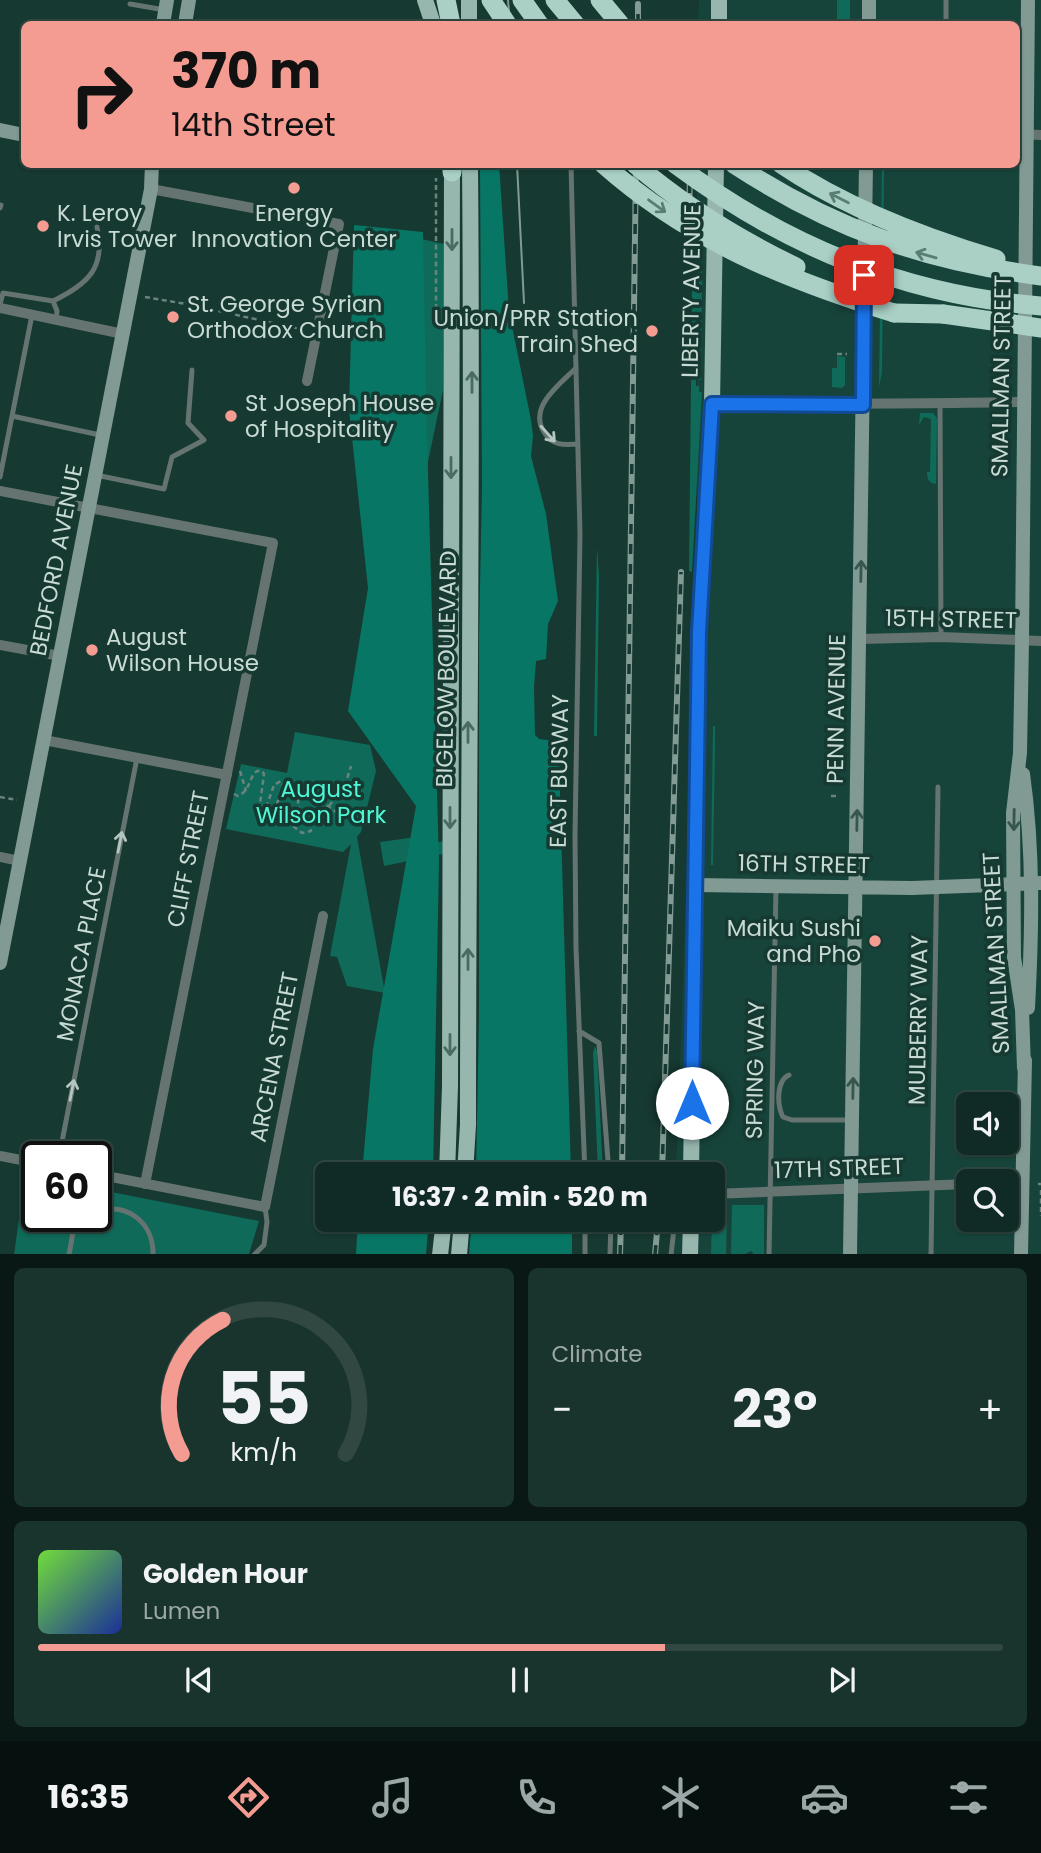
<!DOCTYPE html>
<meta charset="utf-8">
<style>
body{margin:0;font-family:Poppins,sans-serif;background:#19332d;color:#f1f3f6;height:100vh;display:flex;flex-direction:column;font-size:26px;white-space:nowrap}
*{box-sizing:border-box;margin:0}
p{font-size:23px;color:#9ca7a7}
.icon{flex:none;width:38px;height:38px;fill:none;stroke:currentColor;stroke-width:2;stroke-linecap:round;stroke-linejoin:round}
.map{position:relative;height:1254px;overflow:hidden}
.side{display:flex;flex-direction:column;gap:14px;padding:14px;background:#091814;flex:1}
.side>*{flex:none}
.banner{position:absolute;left:21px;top:21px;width:999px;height:147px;border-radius:10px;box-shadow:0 2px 5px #0004,0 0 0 2px #304742;background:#f59c92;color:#111;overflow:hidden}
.fabs{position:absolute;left:956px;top:1092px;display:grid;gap:14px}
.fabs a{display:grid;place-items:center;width:63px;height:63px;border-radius:10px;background:#102b25;box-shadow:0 2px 5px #0004,0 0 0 2px #304742;font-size:35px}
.speed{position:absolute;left:21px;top:1141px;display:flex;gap:14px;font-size:35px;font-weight:700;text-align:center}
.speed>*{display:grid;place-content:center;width:91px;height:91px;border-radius:50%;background:#102b25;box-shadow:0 2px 5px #0004,0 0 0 2px #304742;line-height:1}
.speed .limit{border:4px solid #111;border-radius:10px;background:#fff;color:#111}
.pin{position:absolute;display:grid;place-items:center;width:60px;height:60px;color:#fff;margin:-30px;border-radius:14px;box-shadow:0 4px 10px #0006}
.me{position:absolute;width:77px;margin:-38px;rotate:0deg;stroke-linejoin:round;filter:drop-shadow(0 0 5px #0008)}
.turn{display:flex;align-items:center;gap:24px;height:147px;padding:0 35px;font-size:32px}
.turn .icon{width:91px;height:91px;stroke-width:2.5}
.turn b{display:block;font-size:49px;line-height:60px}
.big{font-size:52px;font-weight:700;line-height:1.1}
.side .widget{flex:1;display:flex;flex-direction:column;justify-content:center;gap:10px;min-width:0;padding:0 24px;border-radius:10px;background:#19332d}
.side .dial{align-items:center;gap:0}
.dial svg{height:182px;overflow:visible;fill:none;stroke:#304742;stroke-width:7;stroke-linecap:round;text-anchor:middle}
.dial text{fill:#f1f3f6;stroke:none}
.song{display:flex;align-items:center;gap:21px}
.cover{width:84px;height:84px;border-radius:10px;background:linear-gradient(135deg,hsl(100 70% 55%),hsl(230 70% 35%))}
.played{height:7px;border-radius:4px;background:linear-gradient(90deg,#f59c92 65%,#304742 65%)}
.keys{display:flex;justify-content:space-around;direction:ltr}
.heat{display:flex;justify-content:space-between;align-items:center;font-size:38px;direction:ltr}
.side .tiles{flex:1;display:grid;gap:14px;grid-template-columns:1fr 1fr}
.widget:last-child{grid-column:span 2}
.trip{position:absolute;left:315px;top:1162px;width:410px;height:70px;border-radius:10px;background:#102b25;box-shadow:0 2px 5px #0004,0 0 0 2px #304742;font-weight:700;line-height:70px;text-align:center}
.tabs{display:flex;height:112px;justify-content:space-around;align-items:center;background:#06110f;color:#9ca7a7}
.tabs .icon{width:49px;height:49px}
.tabs .current{color:#f59c92}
.tabs b{font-size:32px;color:#f1f3f6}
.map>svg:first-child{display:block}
.built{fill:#16443b;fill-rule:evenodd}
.green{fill:#0f6a59}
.forest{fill:#087664}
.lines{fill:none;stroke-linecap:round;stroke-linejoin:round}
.path{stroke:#69847d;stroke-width:2.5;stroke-dasharray:5 3.5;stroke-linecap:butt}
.lane{stroke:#657470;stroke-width:5}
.street{stroke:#657470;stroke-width:10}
.secondary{stroke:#819a93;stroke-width:14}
.primary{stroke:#97b6ae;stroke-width:16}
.highway{stroke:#aad0c6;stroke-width:19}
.tram{stroke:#829b94;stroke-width:2}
.rail-casing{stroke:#829b94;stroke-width:6}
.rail{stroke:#163931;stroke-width:3.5;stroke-dasharray:10;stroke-linecap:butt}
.secondary-bridge{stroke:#819a93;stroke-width:14}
.primary-bridge{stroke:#97b6ae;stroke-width:16}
.highway-bridge{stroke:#aad0c6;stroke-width:19}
.oneway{stroke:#597d74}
.oneway2{stroke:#4a6b63}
.oneway3{stroke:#b3c6c0}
.oneway4{stroke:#36564e}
.route-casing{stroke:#114b97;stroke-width:18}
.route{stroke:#1a73e8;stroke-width:12}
.poi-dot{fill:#f59c92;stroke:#163931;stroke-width:2.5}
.labels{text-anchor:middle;stroke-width:7;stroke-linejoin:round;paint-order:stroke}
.poi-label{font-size:23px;fill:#c7dad4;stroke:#163931;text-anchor:start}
.street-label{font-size:23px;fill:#c7dad4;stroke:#163931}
.park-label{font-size:23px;fill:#4df7d6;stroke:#163931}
</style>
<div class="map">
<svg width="1041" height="1255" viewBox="0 0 1041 1255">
<rect width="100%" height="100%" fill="#163931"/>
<!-- built -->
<path class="built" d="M699,0H1041V1254H673L674,1220H712V1174H676L697,579V165L1017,164V24H698ZM968,1104H1006V1143H968ZM968,1181H1006V1220H968Z"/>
<!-- green -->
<path class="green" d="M837,0H850V24H837Z
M884,164L882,372L879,387L882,165Z
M364,226L444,244L443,390L424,481Z
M696,269H702L701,380H696V386H699V392H702L692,572L689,571L692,286H696Z
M837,356L845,357V385L842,388L832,387V368H837Z
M920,413H933L937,418L936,484C929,483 927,479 927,472H930L931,419L924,417L919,425Z
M597,547L599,576L597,736H594Z
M713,726H715V745L713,865H711Z
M295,732L370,745L376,771L361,832L357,837L385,993L347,986L337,957L330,956L351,844L343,852L226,829L241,764L287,773Z
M416,837L424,847L443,841V854L384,866L380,842Z
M595,1046L597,1051L603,1174H598L593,1053Z
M25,1175L37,1178V1216H96V1189L259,1221L249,1254L14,1255Z
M732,1205H764V1254H754L751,1251L745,1254H731Z
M725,1209L727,1212L726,1254H711L712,1211Z"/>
<!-- forest -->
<path class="forest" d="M499,164L509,311L531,420L533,436L531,456L546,514L558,601L548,624L546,659L536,661L534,687L535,735L539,739L555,741L559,757L571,1174H476L479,1017V637L482,487L480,165Z
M354,225L423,232L427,437L439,862L433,1174H362L373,1049L416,806L348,711L368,588L349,409Z
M358,1220H429L426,1254H356Z
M472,1220H572V1254H469Z"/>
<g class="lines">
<!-- path -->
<path class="path" d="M145,297L186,304L187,299L206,303L205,308L305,330
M436,326V178
M837,354H847
M995,621H1006
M833,652H839
M240,771L246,791
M234,794L238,796C251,790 248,778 257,771H262L264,774L260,804L262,808H266L274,785L281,781L283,785C271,817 277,813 302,833L311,831C307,816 293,811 300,794L307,791L315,795L320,803C331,806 336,814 347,818
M831,796H836
M0,797L17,800
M329,806L345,785L351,766
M1038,1184H1041
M1041,1190V1216"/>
<!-- lane -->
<path class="lane" d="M130,4L165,10
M946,24V0
M571,164L580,534L575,835L576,948L585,1174
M0,208L1,205
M53,301C88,284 106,268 97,227
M0,304L3,293L53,301L57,311L56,320
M576,368C560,384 528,407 544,432C552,446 564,445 578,444
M940,402L941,637
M12,416L100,435
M96,475L164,489L172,457L204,440L188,423L192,370
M0,477L32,315
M579,1031L599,1043L609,1174
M789,1075C776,1081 777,1105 783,1117L792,1120H851
M59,1157L137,758
M96,1212C127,1201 154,1223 153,1255
M69,1255L73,1232L87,1216
M254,1255L264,1245L267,1222L265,1207
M585,1255V1220
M610,1255L611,1220
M671,1255L675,1220
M769,1255L776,887
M931,1255L938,787"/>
<!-- street -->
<path class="street" d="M1017,134L1041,135
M151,189L339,224L307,381
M0,308L123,334
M712,404C816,404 919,404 1023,402
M0,491L273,543L145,1184
M860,639L941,637L1041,641
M0,645L60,656
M44,740L227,775
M0,857L20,861
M0,1156L37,1163
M96,1174L265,1207L323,916
M1006,1183L1021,1184
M712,1194L968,1184"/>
<!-- secondary -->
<path class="secondary" d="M163,24L167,0
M185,24L189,0
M869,24V0
M0,130L24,135
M1023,774C1034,851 1032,931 1028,1008
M695,885L912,888
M0,963L151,189L152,164
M1024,1068L1022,1010L1014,957L1013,813L1020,753L1022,641L1028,0
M850,1255L866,164
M1021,1255L1025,1060"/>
<!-- primary -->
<path class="primary" d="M425,0L433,24
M719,24V0
M447,1174L450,1086L452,164
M465,1174L468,1125C468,805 473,485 470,164
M691,1174L699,632L712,404L716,164
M440,1255L444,1220
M459,1255L462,1220
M690,1255L691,1220"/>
<!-- highway -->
<path class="highway" d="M446,0L451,24
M522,0L539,24
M600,0L620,24
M452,172V164
M894,313L943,314"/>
<!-- tram -->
<path class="tram" d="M508,0L510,24
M517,164L524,303"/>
<defs>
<path id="rail" d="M638,24V4
M689,233L690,164
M622,1174L636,164
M662,1174L681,572
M620,1255L621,1220
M655,1255L658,1220"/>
</defs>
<!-- rail casing -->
<use href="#rail" class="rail-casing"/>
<!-- rail -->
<use href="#rail" class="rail"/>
<!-- secondary-bridge -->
<path class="secondary-bridge" d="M912,888L1041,883"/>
<!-- primary-bridge -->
<path class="primary-bridge" d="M469,24V0"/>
<!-- highway-bridge -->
<path class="highway-bridge" d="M491,0L507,24
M555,0L575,24
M603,164C690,241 785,279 894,313
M635,164C684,206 738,239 796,267
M675,164C785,246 904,295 1041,306
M734,164C833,229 925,261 1041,276
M781,164C846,208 922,237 996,259
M943,314L1041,328"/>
</g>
<!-- one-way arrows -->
<defs><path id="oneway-shaft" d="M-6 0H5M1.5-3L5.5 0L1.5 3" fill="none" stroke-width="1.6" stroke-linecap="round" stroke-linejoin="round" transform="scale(1.75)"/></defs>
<g class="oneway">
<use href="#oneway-shaft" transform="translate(839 198) rotate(-153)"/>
<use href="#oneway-shaft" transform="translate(657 206) rotate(36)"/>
<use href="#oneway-shaft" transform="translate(926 255) rotate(-164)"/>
</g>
<g class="oneway2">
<use href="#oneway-shaft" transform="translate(452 240) rotate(90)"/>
<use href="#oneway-shaft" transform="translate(472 382) rotate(-90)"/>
<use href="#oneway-shaft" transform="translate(451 468) rotate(90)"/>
<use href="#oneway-shaft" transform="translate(468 732) rotate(-90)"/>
<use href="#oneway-shaft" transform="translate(450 818) rotate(90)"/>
<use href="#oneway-shaft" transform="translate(468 959) rotate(-90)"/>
<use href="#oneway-shaft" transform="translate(450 1045) rotate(90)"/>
</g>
<g class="oneway3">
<use href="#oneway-shaft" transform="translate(548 434) rotate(48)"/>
<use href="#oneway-shaft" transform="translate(120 842) rotate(-79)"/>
<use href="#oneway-shaft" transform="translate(72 1090) rotate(-79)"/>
</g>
<g class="oneway4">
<use href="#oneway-shaft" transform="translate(861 571) rotate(-89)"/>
<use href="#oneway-shaft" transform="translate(857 820) rotate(-89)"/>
<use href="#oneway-shaft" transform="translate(1014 820) rotate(91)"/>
<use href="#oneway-shaft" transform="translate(853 1088) rotate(-89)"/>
</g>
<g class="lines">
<defs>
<path id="route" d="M692,1103L699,632L712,404L863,405L864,275"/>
</defs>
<!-- route casing -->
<use href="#route" class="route-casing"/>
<!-- route -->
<use href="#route" class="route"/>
</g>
<!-- markers -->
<g class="poi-dot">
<circle cx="294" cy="188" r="7"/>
<circle cx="43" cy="226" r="7"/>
<circle cx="173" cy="317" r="7"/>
<circle cx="652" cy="331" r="7"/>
<circle cx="231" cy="416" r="7"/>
<circle cx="92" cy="650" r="7"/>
<circle cx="875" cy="941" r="7"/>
</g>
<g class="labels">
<!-- poi labels -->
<g class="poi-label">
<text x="57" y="221">K. Leroy<tspan x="57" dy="26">Irvis Tower</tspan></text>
<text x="294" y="221" text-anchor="middle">Energy<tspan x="294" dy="26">Innovation Center</tspan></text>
<text x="187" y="312">St. George Syrian<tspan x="187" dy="26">Orthodox Church</tspan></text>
<text x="638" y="326" text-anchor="end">Union/PRR Station<tspan x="638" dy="26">Train Shed</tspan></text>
<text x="245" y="411">St Joseph House<tspan x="245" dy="26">of Hospitality</tspan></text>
<text x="106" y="645">August<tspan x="106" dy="26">Wilson House</tspan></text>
<text x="861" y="936" text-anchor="end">Maiku Sushi<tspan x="861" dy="26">and Pho</tspan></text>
</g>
<!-- street labels -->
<g class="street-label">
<text transform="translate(691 291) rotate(-89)" y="8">LIBERTY AVENUE</text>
<text transform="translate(1001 376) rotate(-89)" y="8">SMALLMAN STREET</text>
<text transform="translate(56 560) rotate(-79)" y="8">BEDFORD AVENUE</text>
<text transform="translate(951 619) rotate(1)" y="8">15TH STREET</text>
<text transform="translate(446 669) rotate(-89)" y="8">BIGELOW BOULEVARD</text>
<text transform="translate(836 709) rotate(-89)" y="8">PENN AVENUE</text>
<text transform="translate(559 771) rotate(-89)" y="8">EAST BUSWAY</text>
<text transform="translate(188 859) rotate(-79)" y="8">CLIFF STREET</text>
<text transform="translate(804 864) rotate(1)" y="8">16TH STREET</text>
<text transform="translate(996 953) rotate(-93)" y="8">SMALLMAN STREET</text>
<text transform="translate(81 954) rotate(-79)" y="8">MONACA PLACE</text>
<text transform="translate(918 1020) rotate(-89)" y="8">MULBERRY WAY</text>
<text transform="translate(274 1057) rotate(-79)" y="8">ARCENA STREET</text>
<text transform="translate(755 1070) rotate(-89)" y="8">SPRING WAY</text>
<text transform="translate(839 1168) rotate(-2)" y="8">17TH STREET</text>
</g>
<!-- park labels -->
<g class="park-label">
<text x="321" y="797">August<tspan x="321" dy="26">Wilson Park</tspan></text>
</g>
</g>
</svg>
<div class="fabs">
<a><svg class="icon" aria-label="sound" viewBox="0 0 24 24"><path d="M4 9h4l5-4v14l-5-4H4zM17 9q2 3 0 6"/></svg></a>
<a><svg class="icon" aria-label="search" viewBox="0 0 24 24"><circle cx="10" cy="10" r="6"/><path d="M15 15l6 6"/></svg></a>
</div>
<div class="speed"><div class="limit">60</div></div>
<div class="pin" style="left:864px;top:275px;background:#d93025"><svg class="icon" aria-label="arrive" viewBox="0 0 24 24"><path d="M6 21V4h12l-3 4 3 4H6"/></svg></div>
<svg class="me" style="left:692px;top:1103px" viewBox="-20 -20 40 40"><circle r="19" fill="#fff"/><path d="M0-13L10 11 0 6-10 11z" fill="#1a73e8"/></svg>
<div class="trip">16:37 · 2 min · 520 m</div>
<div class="banner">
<div class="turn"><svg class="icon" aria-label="right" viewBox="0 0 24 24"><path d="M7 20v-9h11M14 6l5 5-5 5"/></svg><div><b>370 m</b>14th Street</div></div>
</div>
</div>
<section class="side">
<div class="tiles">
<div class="widget dial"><svg viewBox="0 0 100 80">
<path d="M14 69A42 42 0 1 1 86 69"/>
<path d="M14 69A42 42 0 0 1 32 10" stroke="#f59c92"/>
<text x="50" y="56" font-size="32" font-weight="700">55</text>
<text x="50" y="72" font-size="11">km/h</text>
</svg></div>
<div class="widget"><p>Climate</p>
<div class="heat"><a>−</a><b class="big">23°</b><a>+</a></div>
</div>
<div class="widget">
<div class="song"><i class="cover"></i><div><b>Golden Hour</b><p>Lumen</p></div></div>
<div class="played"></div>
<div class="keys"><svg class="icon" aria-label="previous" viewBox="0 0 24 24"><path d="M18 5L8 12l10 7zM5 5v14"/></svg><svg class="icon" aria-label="pause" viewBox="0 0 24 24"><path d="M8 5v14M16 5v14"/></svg><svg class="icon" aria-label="next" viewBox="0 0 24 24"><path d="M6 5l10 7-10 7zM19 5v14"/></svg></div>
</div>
</div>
</section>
<nav class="tabs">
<b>16:35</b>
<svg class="icon current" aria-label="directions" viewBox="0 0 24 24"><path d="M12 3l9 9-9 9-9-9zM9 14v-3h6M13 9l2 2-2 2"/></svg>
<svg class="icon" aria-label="music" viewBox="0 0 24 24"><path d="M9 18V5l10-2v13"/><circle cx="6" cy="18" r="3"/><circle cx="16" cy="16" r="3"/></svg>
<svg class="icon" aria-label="phone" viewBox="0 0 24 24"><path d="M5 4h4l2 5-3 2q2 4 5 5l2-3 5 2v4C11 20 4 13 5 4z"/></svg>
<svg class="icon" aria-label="climate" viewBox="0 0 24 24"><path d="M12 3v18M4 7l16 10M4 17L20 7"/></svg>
<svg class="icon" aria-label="car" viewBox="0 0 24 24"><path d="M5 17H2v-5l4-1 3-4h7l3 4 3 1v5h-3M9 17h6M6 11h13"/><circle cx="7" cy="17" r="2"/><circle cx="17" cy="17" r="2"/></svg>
<svg class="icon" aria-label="filters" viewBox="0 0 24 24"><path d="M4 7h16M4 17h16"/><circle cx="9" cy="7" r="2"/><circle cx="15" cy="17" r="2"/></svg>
</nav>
